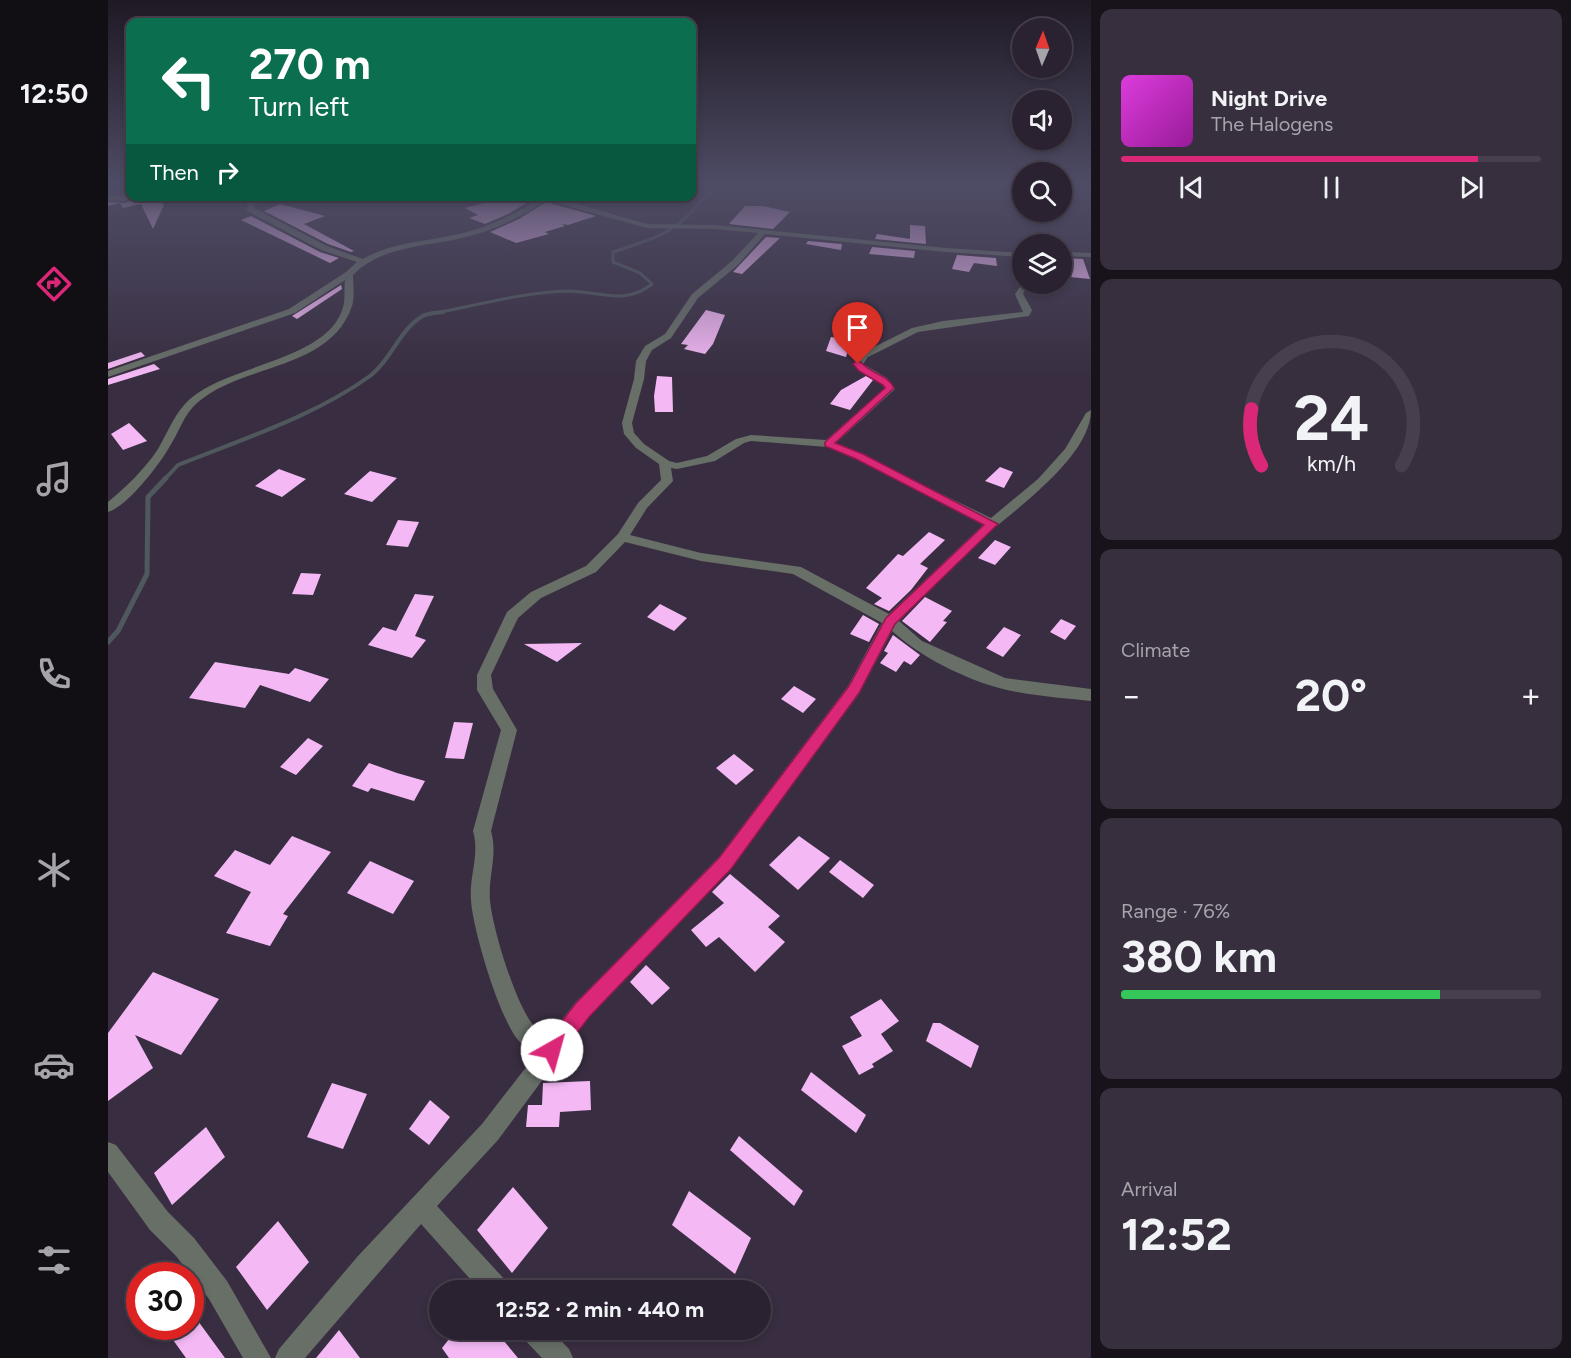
<!DOCTYPE html>
<meta charset="utf-8">
<style>
body{margin:0;font-family:Figtree,sans-serif;background:#372f3d;color:#f1f3f6;height:100vh;display:flex;flex-direction:column;font-size:22px;white-space:nowrap}
*{box-sizing:border-box;margin:0}
p{font-size:20px;color:#a6a4ab}
.icon{flex:none;width:33px;height:33px;fill:none;stroke:currentColor;stroke-width:2;stroke-linecap:round;stroke-linejoin:round}
.map{position:relative;flex:1;overflow:hidden}
.drawer{display:flex;flex-direction:column;gap:9px;padding:9px;background:#18131b;width:480px}
.drawer>*{flex:none}
.top-card{position:absolute;left:18px;top:18px;width:570px;height:183px;border-radius:12px;box-shadow:0 3px 9px #0003,0 0 0 2px #473f4d;background:#0b6e4f;color:#fff;overflow:hidden}
.needle{width:39px;rotate:2deg}
.tools{position:absolute;left:904px;top:18px;display:grid;gap:12px}
.tools a{display:grid;place-items:center;width:60px;height:60px;border-radius:50%;background:#2b2231;box-shadow:0 3px 9px #0003,0 0 0 2px #473f4d;font-size:30px}
.speed{position:absolute;left:18px;top:1262px;display:flex;gap:12px;font-size:30px;font-weight:700;text-align:center}
.speed>*{display:grid;place-content:center;width:78px;height:78px;border-radius:50%;background:#2b2231;box-shadow:0 3px 9px #0003,0 0 0 2px #473f4d;line-height:1}
.speed .limit{border:9px solid #d22;background:#fff;color:#111}
.pin{position:absolute;display:grid;place-items:center;width:51px;height:51px;color:#fff;margin:-62px -26px;border-radius:50% 50% 50% 0;rotate:-45deg;box-shadow:0 0 6px #0007}
.pin .icon{rotate:45deg}
.me{position:absolute;width:66px;margin:-33px;rotate:38deg;stroke-linejoin:round;filter:drop-shadow(0 0 4px #0008)}
.turn{display:flex;align-items:center;gap:21px;height:126px;padding:0 24px;font-size:27px}
.turn .icon{width:78px;height:78px;stroke-width:2.5}
.turn b{display:block;font-size:42px;line-height:51px}
.then{display:flex;align-items:center;height:57px;padding:0 24px;background:#0003;gap:12px;font-size:22px}
.big{font-size:45px;font-weight:700;line-height:1.1}
.drawer .card{flex:1;display:flex;flex-direction:column;justify-content:center;gap:9px;min-width:0;padding:0 21px;border-radius:12px;background:#372f3d}
.drawer .dial{align-items:center;gap:0}
.dial svg{height:156px;overflow:visible;fill:none;stroke:#473f4d;stroke-width:7;stroke-linecap:round;text-anchor:middle}
.dial text{fill:#f1f3f6;stroke:none}
.song{display:flex;align-items:center;gap:18px}
.cover{width:72px;height:72px;border-radius:9px;background:linear-gradient(135deg,hsl(300 70% 55%),hsl(300 70% 35%))}
.played{height:6px;border-radius:3px;background:linear-gradient(90deg,#db2777 85%,#473f4d 85%)}
.keys{display:flex;justify-content:space-around;direction:ltr}
.heat{display:flex;justify-content:space-between;align-items:center;font-size:33px;direction:ltr}
.charge{height:9px;border-radius:4px;background:linear-gradient(90deg,#34c759 76%,#473f4d 0)}
.trip{position:absolute;left:321px;top:1280px;width:342px;height:60px;border-radius:30px;background:#2b2231;box-shadow:0 3px 9px #0003,0 0 0 2px #473f4d;font-weight:700;line-height:60px;text-align:center}
main{display:flex;flex:1;min-height:0}
.tab-bar{display:flex;flex-direction:column;width:108px;justify-content:space-around;align-items:center;background:#110e14;color:#a6a4ab}
.tab-bar .icon{width:42px;height:42px}
.tab-bar .current{color:#db2777}
.tab-bar b{font-size:27px;color:#f1f3f6}
.map>svg:first-child{display:block}
.lines{fill:none;stroke-linecap:round;stroke-linejoin:round}
.stream-far2{stroke:#4f585c;stroke-width:3}
.stream-far1{stroke:#4f585c;stroke-width:4}
.stream{stroke:#4f585c;stroke-width:5}
.building{fill:#f4b9f5}
.minor{fill:#676f67;fill-rule:evenodd}
.route{fill:#db2777;stroke:#8e194d;stroke-width:1.5}
</style>
<main>
<nav class="tab-bar">
<b>12:50</b>
<svg class="icon current" aria-label="directions" viewBox="0 0 24 24"><path d="M12 3l9 9-9 9-9-9zM9 14v-3h6M13 9l2 2-2 2"/></svg>
<svg class="icon" aria-label="music" viewBox="0 0 24 24"><path d="M9 18V5l10-2v13"/><circle cx="6" cy="18" r="3"/><circle cx="16" cy="16" r="3"/></svg>
<svg class="icon" aria-label="phone" viewBox="0 0 24 24"><path d="M5 4h4l2 5-3 2q2 4 5 5l2-3 5 2v4C11 20 4 13 5 4z"/></svg>
<svg class="icon" aria-label="climate" viewBox="0 0 24 24"><path d="M12 3v18M4 7l16 10M4 17L20 7"/></svg>
<svg class="icon" aria-label="car" viewBox="0 0 24 24"><path d="M5 17H2v-5l4-1 3-4h7l3 4 3 1v5h-3M9 17h6M6 11h13"/><circle cx="7" cy="17" r="2"/><circle cx="17" cy="17" r="2"/></svg>
<svg class="icon" aria-label="filters" viewBox="0 0 24 24"><path d="M4 7h16M4 17h16"/><circle cx="9" cy="7" r="2"/><circle cx="15" cy="17" r="2"/></svg>
</nav>
<div class="map">
<svg width="983" height="1358" viewBox="0 0 983 1358">
<rect width="100%" height="100%" fill="#392e41"/>
<g class="lines">
<!-- stream-far2 -->
<path class="stream-far2" d="M327,313C370,305 416,292 460,291C490,291 517,306 544,284L532,273L505,262V252C528,244 554,238 573,222C589,209 595,193 615,186"/>
<!-- stream-far1 -->
<path class="stream-far1" d="M56,480L70,465C134,439 205,417 262,376C283,360 291,331 313,317C318,313 328,313 335,312"/>
<!-- stream -->
<path class="stream" d="M0,642L10,631L39,574L40,497L58,478"/>
</g>
<!-- building -->
<path class="building" d="M35,196L59,200L52,201L56,205L45,229L33,204L15,208L12,203L0,206V202L17,203Z
M383,196H427V198L400,214L377,224L361,218L370,215L357,208L383,201Z
M438,202L488,216L460,225L454,224L457,226L437,232L441,234L408,243L382,232L411,219Z
M172,204L217,216L196,224L246,251L243,252L220,244L156,211Z
M637,206H655L682,212L665,229L621,224Z
M143,216L212,252L231,258L222,263L133,220Z
M802,225L817,226L818,244L767,239L769,234L802,239Z
M658,237L672,238L634,274L625,272Z
M700,241L734,244L733,250L698,244Z
M764,247L807,251L806,258L761,254Z
M849,255L888,258L889,266L866,263L861,272L844,269Z
M954,258L975,259L982,279L962,277Z
M233,285L234,289L189,319L184,316Z
M598,310L617,315L605,344L597,354L576,349L580,345L573,344Z
M723,337L743,340L738,357L718,351Z
M33,352L37,356L0,369V363Z
M46,364L52,369L0,385V379Z
M549,376L564,377L565,412H547L546,396Z
M758,376L765,380L742,410L722,404L733,390Z
M21,423L39,441L15,450L3,434Z
M892,467L905,472L896,488L877,481Z
M171,469L198,479L174,497L147,486Z
M262,471L289,478L264,502L236,494Z
M290,520L311,522L300,547L278,545Z
M821,532L837,540L812,564L820,568L803,590L781,611L766,604L774,598L758,588L790,554L795,556Z
M887,540L903,547L887,565L870,558Z
M193,573L213,574L205,595L184,594Z
M307,594L326,596L307,636L318,640L304,658L260,645L275,627L288,631Z
M817,597L844,611L835,621L839,622L822,642L794,621Z
M552,604L579,618L566,631L539,617Z
M755,615L771,624L761,642L742,634Z
M953,619L968,626L957,640L942,632Z
M896,627L913,635L895,657L878,648Z
M785,635L812,655L803,665L796,661L788,672L772,663L780,653L776,651Z
M474,643L449,662L416,644Z
M107,662L181,674L187,668L221,679L202,702L152,685L137,708L81,698Z
M686,686L708,699L695,713L673,699Z
M346,722L365,723L356,759L337,758Z
M200,738L215,746L188,775L172,767Z
M626,754L646,770L628,785L608,768Z
M261,763L289,773L317,781L306,801L263,788L260,792L244,786Z
M184,836L223,852L175,914L180,916L162,946L118,933L143,892L106,876L127,850L162,865Z
M691,836L722,858L690,890L661,865Z
M732,860L766,885L755,898L721,872Z
M262,861L306,881L285,914L239,893Z
M622,874L672,916L660,927L677,942L647,972L611,937L598,947L583,930L616,903L604,892Z
M538,965L562,988L544,1005L522,982Z
M45,972L111,999L73,1055L27,1035L45,1068L0,1101V1033Z
M773,999L791,1021L773,1034L785,1051L764,1064L766,1067L751,1075L734,1046L754,1036L742,1017Z
M825,1023H832L871,1046L863,1068L818,1041Z
M703,1072L758,1115L748,1133L693,1090Z
M482,1081L483,1110L452,1112L451,1127H418L420,1105H434L435,1083Z
M224,1083L259,1094L235,1149L199,1137Z
M322,1100L342,1117L321,1145L301,1129Z
M98,1127L117,1157L64,1205L46,1173Z
M631,1136L695,1191L686,1206L622,1150Z
M405,1187L440,1228L404,1273L369,1230Z
M581,1191L643,1238L627,1274L564,1225Z
M170,1221L201,1262L159,1310L128,1267Z
M82,1310L117,1358H78L55,1326H82Z
M349,1329H386L410,1358H341L334,1348Z
M231,1330L252,1358H208Z"/>
<g class="lines">
<!-- minor -->
<path class="minor" d="M0,196H33L16,201L0,200Z
M140,196H147L146,208L219,246L255,259C282,243 315,242 346,235C376,229 406,216 431,198L429,196H442L539,224L607,225L838,248L915,253V257L838,252L657,234L630,265L590,298L563,338L544,350L538,361L536,379L524,423L526,433L536,444L561,461L569,463L599,456L628,439L643,435L718,440L777,388C769,377 754,375 745,364L754,353L804,328L835,321L915,312L907,294L915,282L920,284L915,294L924,310L921,316L810,332L760,357L755,364L779,378L787,389L728,443L883,518L930,479L957,449L978,413L983,410C983,460 897,516 862,549C838,572 815,597 791,621L814,641L897,678L983,689V701C954,698 924,696 895,689C856,679 813,657 784,631L751,694L623,869L481,1017L390,1140L329,1206L398,1281L402,1290H372L313,1224L197,1358H167L171,1349L250,1256L374,1124L429,1053C424,1050 417,1047 413,1043C393,1026 364,927 363,900C361,876 372,855 365,831L393,730L369,690V675L399,612L423,592L478,566L510,534L530,503L553,480L551,464L528,448L516,434L514,423L526,379L528,361L537,346L557,334L584,294L624,261L650,233L607,229L539,228L438,200C414,217 387,230 358,237C320,247 274,245 245,275C245,284 247,297 244,306C222,371 134,363 89,403C76,414 71,432 62,446C52,464 20,506 0,512V502C18,487 37,469 50,449C60,432 67,412 82,399C120,364 226,360 236,303C237,296 236,288 237,280L187,313L0,377V371L181,309L238,272L249,262L213,250L139,211ZM643,441L719,447L748,459L875,525L781,614L693,567L593,553L522,535L539,508L565,481L563,468L569,469L607,461L636,443ZM517,542L593,561L685,574L774,623L740,686L611,857L467,1003L441,1036C436,1033 429,1031 426,1026C408,1006 384,927 382,900C380,876 390,855 383,831L409,730L385,689L383,675L410,618L433,598L488,572Z
M954,252L983,253V257L954,256Z
M0,1142L8,1145L60,1212L86,1238L119,1281L163,1358H135L101,1299L68,1256L42,1230L0,1172Z
M411,1329H442L461,1349L465,1358H434L415,1338Z"/>
</g>
<!-- sky -->
<linearGradient id="sky" x2="0" y2="1"><stop stop-color="#1f1924"/><stop offset="0.49" stop-color="#4e4c65"/><stop offset="1" stop-color="#4e4c65" stop-opacity="0"/></linearGradient>
<rect width="983" height="376" fill="url(#sky)"/>
<!-- route -->
<path class="route" d="M747,362H753C762,374 780,374 786,388L727,443L755,454L890,524L787,624L751,693L623,869L481,1017L451,1057L444,1060L437,1057L434,1050L437,1043L468,1003L611,858L741,686L778,618L876,525L748,459L717,446V442L777,388L775,385L751,371L745,364Z"/>
</svg>
<div class="tools">
<a><svg class="needle" viewBox="-14 -14 28 28"><path d="M0-13l5 13h-10z" fill="#e53935"/><path d="M0 13l5-13h-10z" fill="#a6a4ab"/></svg></a>
<a><svg class="icon" aria-label="sound" viewBox="0 0 24 24"><path d="M4 9h4l5-4v14l-5-4H4zM17 9q2 3 0 6"/></svg></a>
<a><svg class="icon" aria-label="search" viewBox="0 0 24 24"><circle cx="10" cy="10" r="6"/><path d="M15 15l6 6"/></svg></a>
<a><svg class="icon" aria-label="layers" viewBox="0 0 24 24"><path d="M12 4l9 5-9 5-9-5zM3 14l9 5 9-5"/></svg></a>
</div>
<div class="speed"><div class="limit">30</div></div>
<div class="pin" style="left:750px;top:364px;background:#d93025"><svg class="icon" aria-label="arrive" viewBox="0 0 24 24"><path d="M6 21V4h12l-3 4 3 4H6"/></svg></div>
<svg class="me" style="left:444px;top:1050px" viewBox="-20 -20 40 40"><circle r="19" fill="#fff"/><path d="M0-13L10 11 0 6-10 11z" fill="#db2777"/></svg>
<div class="trip">12:52 · 2 min · 440 m</div>
<div class="top-card">
<div class="turn"><svg class="icon" aria-label="left" viewBox="0 0 24 24"><path d="M17 20v-9H6M10 6l-5 5 5 5"/></svg><div><b>270 m</b>Turn left</div></div>
<div class="then">Then<svg class="icon" aria-label="right" viewBox="0 0 24 24"><path d="M7 20v-9h11M14 6l5 5-5 5"/></svg></div>
</div>
</div>
<section class="drawer">
<div class="card">
<div class="song"><i class="cover"></i><div><b>Night Drive</b><p>The Halogens</p></div></div>
<div class="played"></div>
<div class="keys"><svg class="icon" aria-label="previous" viewBox="0 0 24 24"><path d="M18 5L8 12l10 7zM5 5v14"/></svg><svg class="icon" aria-label="pause" viewBox="0 0 24 24"><path d="M8 5v14M16 5v14"/></svg><svg class="icon" aria-label="next" viewBox="0 0 24 24"><path d="M6 5l10 7-10 7zM19 5v14"/></svg></div>
</div>
<div class="card dial"><svg viewBox="0 0 100 80">
<path d="M14 69A42 42 0 1 1 86 69"/>
<path d="M14 69A42 42 0 0 1 9 40" stroke="#db2777"/>
<text x="50" y="56" font-size="32" font-weight="700">24</text>
<text x="50" y="72" font-size="11">km/h</text>
</svg></div>
<div class="card"><p>Climate</p>
<div class="heat"><a>−</a><b class="big">20°</b><a>+</a></div>
</div>
<div class="card"><p>Range · 76%</p><b class="big">380 km</b><div class="charge"></div></div>
<div class="card"><p>Arrival</p><b class="big">12:52</b></div>
</section>
</main>
